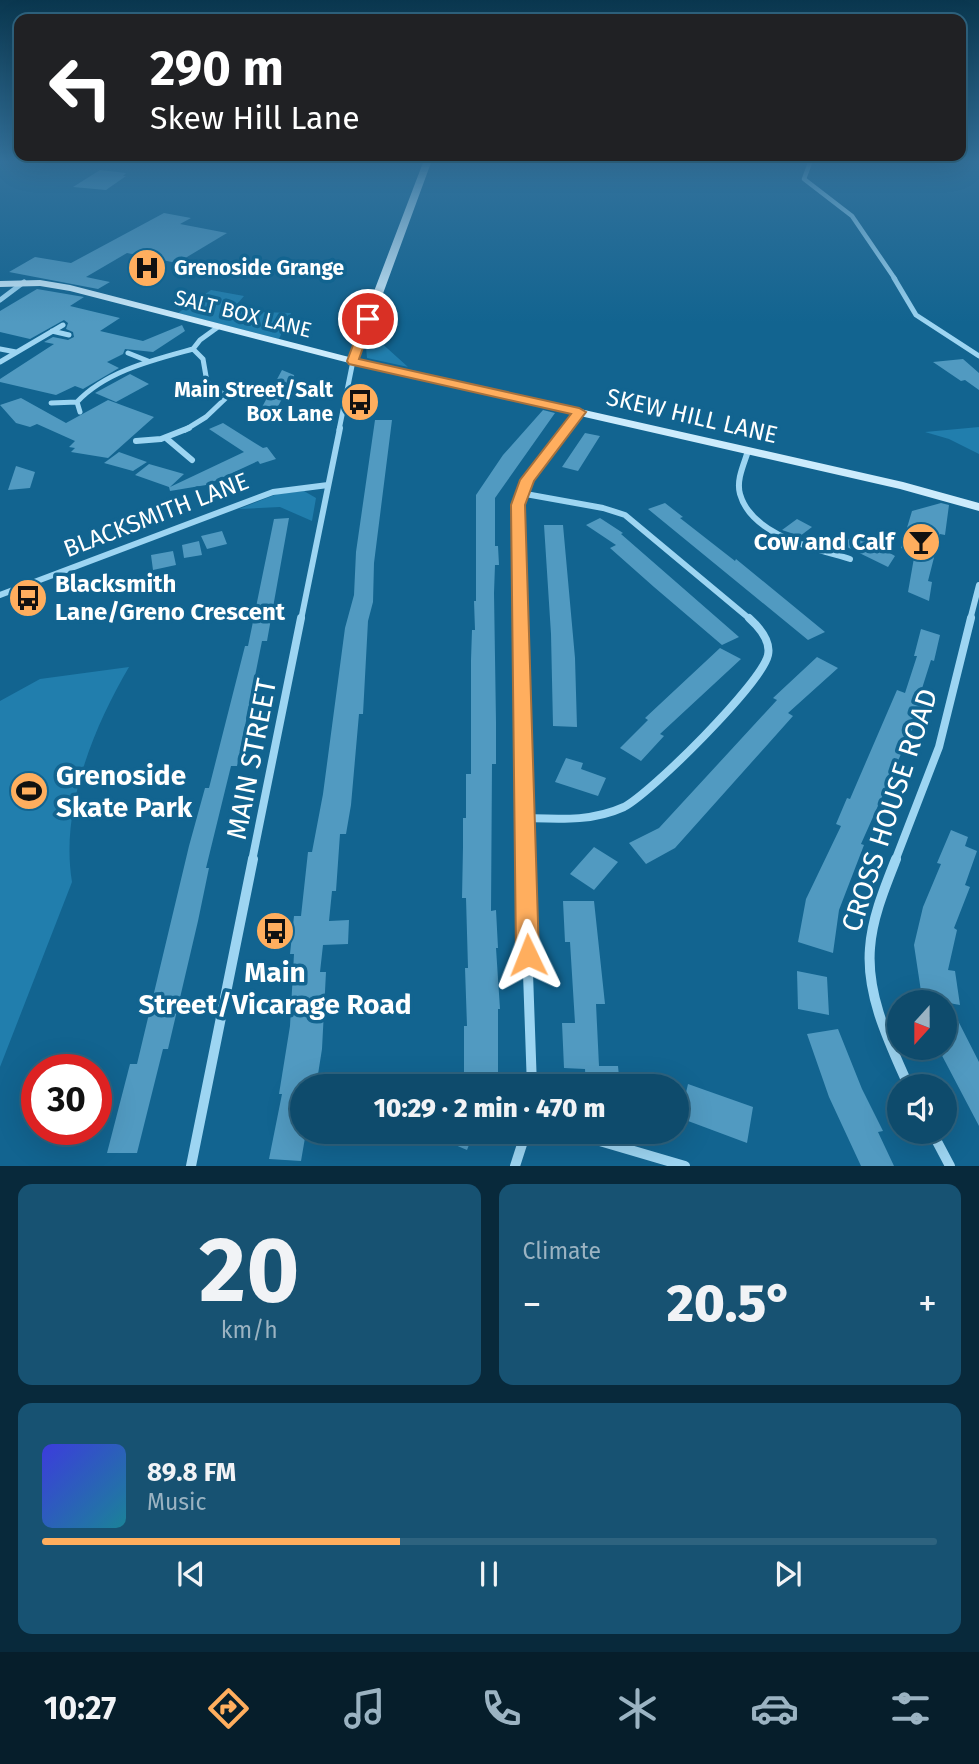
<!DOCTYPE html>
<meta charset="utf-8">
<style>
body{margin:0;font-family:"Fira Sans",sans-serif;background:#175272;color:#f1f3f6;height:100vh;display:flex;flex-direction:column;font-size:26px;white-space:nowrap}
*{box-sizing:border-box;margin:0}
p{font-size:23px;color:#9bb3c2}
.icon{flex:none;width:38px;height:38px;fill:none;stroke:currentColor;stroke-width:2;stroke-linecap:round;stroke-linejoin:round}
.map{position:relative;height:1166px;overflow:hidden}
.side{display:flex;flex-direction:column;gap:18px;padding:18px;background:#08293b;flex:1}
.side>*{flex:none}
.top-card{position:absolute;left:14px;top:14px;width:952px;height:147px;border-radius:14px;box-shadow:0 7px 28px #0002,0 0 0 2px #2e637f;background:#202124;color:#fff;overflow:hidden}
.needle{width:46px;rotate:201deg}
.controls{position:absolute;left:887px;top:990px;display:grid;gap:14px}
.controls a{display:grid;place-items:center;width:70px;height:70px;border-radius:50%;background:#0e4b6c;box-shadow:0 7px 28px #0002,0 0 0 2px #2e637f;font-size:35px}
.speed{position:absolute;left:21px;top:1054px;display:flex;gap:14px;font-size:35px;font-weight:700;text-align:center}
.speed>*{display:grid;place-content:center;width:91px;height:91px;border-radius:50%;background:#0e4b6c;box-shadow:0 7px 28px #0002,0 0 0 2px #2e637f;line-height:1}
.speed .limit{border:10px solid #d22;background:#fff;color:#111}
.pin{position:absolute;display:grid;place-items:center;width:60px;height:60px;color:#fff;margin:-30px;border:4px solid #fff;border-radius:50%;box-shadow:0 2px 7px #0007}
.me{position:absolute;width:77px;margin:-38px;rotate:358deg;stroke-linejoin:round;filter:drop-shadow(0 0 5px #0008)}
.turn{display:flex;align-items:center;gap:24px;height:147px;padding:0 21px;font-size:32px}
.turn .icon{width:91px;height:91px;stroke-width:2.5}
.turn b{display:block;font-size:49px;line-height:60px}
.big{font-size:52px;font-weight:800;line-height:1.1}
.side .widget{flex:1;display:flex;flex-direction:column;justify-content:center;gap:10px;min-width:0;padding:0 24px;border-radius:14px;background:#175272}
.side .dial{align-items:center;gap:0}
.dial b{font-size:91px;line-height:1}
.song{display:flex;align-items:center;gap:21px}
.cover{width:84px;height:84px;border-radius:10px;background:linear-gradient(135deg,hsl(240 70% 55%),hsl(190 70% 35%))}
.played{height:7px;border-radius:4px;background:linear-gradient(90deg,#ffae5e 40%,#2e637f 40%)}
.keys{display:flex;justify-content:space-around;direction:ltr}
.heat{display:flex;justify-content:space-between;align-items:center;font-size:38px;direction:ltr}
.side .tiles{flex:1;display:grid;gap:18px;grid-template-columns:1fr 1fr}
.widget:last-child{grid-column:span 2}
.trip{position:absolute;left:290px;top:1074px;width:399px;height:70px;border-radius:35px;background:#0e4b6c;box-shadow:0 7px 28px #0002,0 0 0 2px #2e637f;font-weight:800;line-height:70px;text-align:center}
.tab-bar{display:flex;height:112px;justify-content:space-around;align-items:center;background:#061e2b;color:#9bb3c2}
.tab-bar .icon{width:49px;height:49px}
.tab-bar .active{color:#ffae5e}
.tab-bar b{font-size:32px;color:#f1f3f6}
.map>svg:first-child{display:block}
.green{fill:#217ead}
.building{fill:#519ac1}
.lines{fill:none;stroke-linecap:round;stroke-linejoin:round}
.street-far4{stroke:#9dd5f2;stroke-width:4.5}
.street-far3{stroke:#9dd5f2;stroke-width:5}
.street-far2{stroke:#9dd5f2;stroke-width:6}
.street-far1{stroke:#9dd5f2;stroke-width:8}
.street{stroke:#9dd5f2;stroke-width:10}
.secondary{fill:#ccebfc;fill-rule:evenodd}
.route{fill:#ffae5e;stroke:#a6713d;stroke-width:2}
.labels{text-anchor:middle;stroke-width:7;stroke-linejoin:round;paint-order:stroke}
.far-poi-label{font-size:21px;font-weight:bold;fill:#fff;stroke:#126490;text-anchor:start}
.far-street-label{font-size:21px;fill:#fff;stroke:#126490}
.street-label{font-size:24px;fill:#fff;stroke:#126490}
.poi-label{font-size:24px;font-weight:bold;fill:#fff;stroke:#126490;text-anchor:end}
.near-street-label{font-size:28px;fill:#fff;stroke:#126490}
.near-poi-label{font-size:28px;font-weight:bold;fill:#fff;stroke:#126490;text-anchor:start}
</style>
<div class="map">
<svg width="979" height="1166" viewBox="0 0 979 1166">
<rect width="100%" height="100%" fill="#126490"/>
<!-- green -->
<path class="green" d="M211,290L244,296L231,311L291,313L279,339L178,313Z
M377,339L408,367L367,358L366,347Z
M979,427V454L949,439L925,432Z
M304,491L316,498L312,521L280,507L239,509L277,494Z
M129,667C93,728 60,810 72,882L0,1067V701L40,679Z"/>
<!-- building -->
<path class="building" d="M100,170L126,173L123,176H126L106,190L73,187Z
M164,213L191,218L180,224L227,233L177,263L127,253L86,277L110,282L98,289L9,272L35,257L71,263Z
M37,289L84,297L70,306L120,318L100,331L143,341L182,325L185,331L153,352L125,349L123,354L107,362L119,368L83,389L75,386L56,395L0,382V379L54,344L44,342L53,337L68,340L74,337L73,332L66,329L68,323L64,320L30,339L0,332V311Z
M963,359L979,373V390L965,380L961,381L933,362Z
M282,370L294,375L296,396L283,397L276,410L261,409Z
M130,374L149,384L116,402L95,393Z
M21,398L66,423L108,400L154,417L108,458L71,452L75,448L69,447L75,441L37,424L30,427L16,423L0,405Z
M543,410L555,413L495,498V546H498L499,565H495L494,593L496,722V764H492L491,911L496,910L498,948H496L500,1009H498V1073H464V1026H467L465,968H468L466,898H462L463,847V818H466V774H471V660L472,630H475L474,601H476V495L503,455Z
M375,420H392L374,563L373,602L368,621L363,714H359L351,805L346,834H340L336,891H332L329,921L349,920L348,944L323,945L320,972H326L322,1049L316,1087H303V1132H306L301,1161L269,1159L282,1094H279L290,1026L294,954H290L294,916H301L308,852H312L323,794L345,628L354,595L356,552Z
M223,423L263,448L267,447L276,459L260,464L258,461L206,485L170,491L169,487L135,475L149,464L184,474L170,487L244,452L209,429Z
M585,433L600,436L578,471L562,467Z
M119,452L147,462L133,471L104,463Z
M16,466L35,472L30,488L8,490Z
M665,503L683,517L680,518L735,561L736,559L825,632L808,640L648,509Z
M941,503L949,505L945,535L940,534L928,581L932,582L929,601L908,592L915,552L901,548L912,511Z
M289,518L267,641H262L237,766H231L206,868H209L198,921L168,1049H163L137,1153H107L130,1064H137L189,846L205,788H209L245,646H248L274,519Z
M600,518L623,533L621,534L739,637L722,645L654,587L610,548L616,545L586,525Z
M797,519L812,527L800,536L782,530Z
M544,525H563L575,658L577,727L553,726L551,634Z
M222,531L227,544L207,549L201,536Z
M857,534L895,556L888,567L841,544Z
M199,541L202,555L184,558L182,545Z
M173,551L176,565L153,570L151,555Z
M921,629L940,635L934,661L931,660L919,698L925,700L861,844L864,845L839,910L833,953L798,942L806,899L841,826L836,824L847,798L850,799L897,690L905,693L917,656H914Z
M720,648L741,659L660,734L664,736L641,761L620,748L648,720L645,718Z
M817,657L838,668L788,713L793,716L675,848L646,864L629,843L659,828L777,700L773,698Z
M566,758L583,763L581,769L606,778L598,796L555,782Z
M951,830L968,837L965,846L977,851L965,885L970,887L954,928L957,930L948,970L955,971L960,1005L949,1003L979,1062V1126L938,1048H945V1002L922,998L914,945L923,907L941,864L937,863Z
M594,847L618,862L594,890L570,874Z
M563,901H594L605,1004H596L599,1066H618L620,1087H586L585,1069L564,1068L562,1023H575L570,942H565Z
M797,971L827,977L829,1015L798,1009Z
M838,1029L862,1089L883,1131L878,1132L894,1166H861L829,1097L807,1034Z
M688,1084L753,1107L747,1143L680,1118Z
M425,1132H474L467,1150Z"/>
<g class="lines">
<!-- street-far4 -->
<path class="street-far4" d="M811,160L804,179L852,216L895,279"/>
<!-- street-far3 -->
<path class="street-far3" d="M894,278L916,315L979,356
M0,300L24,282
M52,331L69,335
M0,349L16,352
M128,353L148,361
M0,362L63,325
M227,397L249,388
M51,403L77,402
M80,412L77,402C106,371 153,360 193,349
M185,430L206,417L227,397L207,382L203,359L193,349L200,340L218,327
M339,430L353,361
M565,430L579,412"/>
<!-- street-far2 -->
<path class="street-far2" d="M166,438L192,460
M136,441L161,439L189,428
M748,451C744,464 736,480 740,494C752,536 814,548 850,559
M520,493L603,508L625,515L751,620
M0,595L273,492L328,485
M301,620L340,428
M520,620L518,504L527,480L567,428
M970,620L979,585"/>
<!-- street-far1 -->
<path class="street-far1" d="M520,618L524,861
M523,818C558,819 591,822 624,807C651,793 762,683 768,655C771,641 759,627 749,618
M252,861L301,618
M895,861L939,747L971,618"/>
<!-- street -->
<path class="street" d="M524,859L532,1087
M896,859C885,887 872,918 870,948C866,996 890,1044 909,1087
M569,1132L685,1166
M932,1132L950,1166
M191,1166L253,859
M515,1166L526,1132"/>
<!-- secondary -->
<path class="secondary" d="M424,160H432L359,359L903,482L979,503V511L900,489L353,364L70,291L40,286L0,287V281L40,280L70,285L349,357Z"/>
</g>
<!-- sky -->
<linearGradient id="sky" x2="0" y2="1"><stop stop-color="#0a374f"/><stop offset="0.5" stop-color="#33729c"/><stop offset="1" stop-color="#33729c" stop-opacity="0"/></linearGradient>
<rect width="979" height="323" fill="url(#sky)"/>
<!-- route -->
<path class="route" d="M364,316L373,319L359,359L579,408L586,412L534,481L525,505L539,955L536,963L528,966L520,963L516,955L511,505L520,480L571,414L349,364L347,361Z"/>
<!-- icons -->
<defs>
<symbol id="hospital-disc" viewBox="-11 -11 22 22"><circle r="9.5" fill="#ffae5e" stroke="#126490"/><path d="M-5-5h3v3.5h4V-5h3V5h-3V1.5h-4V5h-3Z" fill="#111"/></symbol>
<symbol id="bus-disc" viewBox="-11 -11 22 22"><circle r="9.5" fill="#ffae5e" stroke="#126490"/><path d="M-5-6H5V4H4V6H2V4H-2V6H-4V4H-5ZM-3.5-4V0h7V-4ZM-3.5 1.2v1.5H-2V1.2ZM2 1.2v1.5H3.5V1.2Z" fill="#111"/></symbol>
<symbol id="bar-disc" viewBox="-11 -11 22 22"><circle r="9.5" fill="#ffae5e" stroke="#126490"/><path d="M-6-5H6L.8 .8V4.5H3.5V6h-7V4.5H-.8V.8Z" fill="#111"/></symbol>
<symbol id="stadium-disc" viewBox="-11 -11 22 22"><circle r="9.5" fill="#ffae5e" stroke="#126490"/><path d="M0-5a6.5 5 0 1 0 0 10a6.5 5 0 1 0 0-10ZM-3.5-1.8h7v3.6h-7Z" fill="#111"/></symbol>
</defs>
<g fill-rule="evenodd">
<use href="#hospital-disc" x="125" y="246" width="44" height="44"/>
<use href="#bus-disc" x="338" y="380" width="44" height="44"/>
<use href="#bar-disc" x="899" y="520" width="44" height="44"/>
<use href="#bus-disc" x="6" y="576" width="44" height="44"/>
<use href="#stadium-disc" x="7" y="769" width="44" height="44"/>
<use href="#bus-disc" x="253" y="909" width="44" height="44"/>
</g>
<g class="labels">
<!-- far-poi labels -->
<g class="far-poi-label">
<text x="174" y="275">Grenoside Grange</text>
<text x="333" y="397" text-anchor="end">Main Street/Salt<tspan x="333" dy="24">Box Lane</tspan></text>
</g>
<!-- far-street labels -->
<g class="far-street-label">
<text transform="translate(243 314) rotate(14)" y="7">SALT BOX LANE</text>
</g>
<!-- street labels -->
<g class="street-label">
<text transform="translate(692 416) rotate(13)" y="8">SKEW HILL LANE</text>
<text transform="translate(156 515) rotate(-21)" y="8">BLACKSMITH LANE</text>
</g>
<!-- poi labels -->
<g class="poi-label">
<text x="894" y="550">Cow and Calf</text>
<text x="55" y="592" text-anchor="start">Blacksmith<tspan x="55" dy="28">Lane/Greno Crescent</tspan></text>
</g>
<!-- near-street labels -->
<g class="near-street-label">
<text transform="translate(251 759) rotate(-79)" y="10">MAIN STREET</text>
<text transform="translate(889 810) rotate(-72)" y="10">CROSS HOUSE ROAD</text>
</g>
<!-- near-poi labels -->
<g class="near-poi-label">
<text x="56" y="785">Grenoside<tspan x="56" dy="32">Skate Park</tspan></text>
<text x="275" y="982" text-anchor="middle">Main<tspan x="275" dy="32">Street/Vicarage Road</tspan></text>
</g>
</g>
</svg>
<div class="controls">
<a><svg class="needle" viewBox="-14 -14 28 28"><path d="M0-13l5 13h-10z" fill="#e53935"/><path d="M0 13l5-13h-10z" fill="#9bb3c2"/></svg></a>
<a><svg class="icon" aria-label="sound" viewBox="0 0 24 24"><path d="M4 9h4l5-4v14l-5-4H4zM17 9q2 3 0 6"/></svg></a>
</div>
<div class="speed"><div class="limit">30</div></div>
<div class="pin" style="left:368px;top:319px;background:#d93025"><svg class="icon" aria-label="arrive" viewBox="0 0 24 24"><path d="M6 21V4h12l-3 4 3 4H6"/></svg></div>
<svg class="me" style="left:528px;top:955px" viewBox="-20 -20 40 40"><path d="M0-17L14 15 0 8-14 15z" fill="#ffae5e" stroke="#fff" stroke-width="4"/></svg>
<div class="trip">10:29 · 2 min · 470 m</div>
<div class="top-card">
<div class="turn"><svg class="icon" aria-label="left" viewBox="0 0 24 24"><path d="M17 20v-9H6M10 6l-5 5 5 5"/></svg><div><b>290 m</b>Skew Hill Lane</div></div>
</div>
</div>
<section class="side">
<div class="tiles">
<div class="widget dial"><b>20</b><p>km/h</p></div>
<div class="widget"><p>Climate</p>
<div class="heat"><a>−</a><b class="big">20.5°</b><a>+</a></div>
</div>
<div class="widget">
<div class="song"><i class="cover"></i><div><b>89.8 FM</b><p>Music</p></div></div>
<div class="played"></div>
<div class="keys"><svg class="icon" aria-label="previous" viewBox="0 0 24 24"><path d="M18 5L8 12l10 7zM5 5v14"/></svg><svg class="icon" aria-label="pause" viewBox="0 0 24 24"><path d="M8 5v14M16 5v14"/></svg><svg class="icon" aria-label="next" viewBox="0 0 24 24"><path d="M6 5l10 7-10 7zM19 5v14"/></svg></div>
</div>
</div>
</section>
<nav class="tab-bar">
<b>10:27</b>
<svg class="icon active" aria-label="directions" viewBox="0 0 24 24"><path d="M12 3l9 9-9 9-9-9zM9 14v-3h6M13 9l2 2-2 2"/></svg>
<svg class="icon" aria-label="music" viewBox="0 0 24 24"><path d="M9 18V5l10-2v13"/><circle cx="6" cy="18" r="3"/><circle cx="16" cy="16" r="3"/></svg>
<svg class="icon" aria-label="phone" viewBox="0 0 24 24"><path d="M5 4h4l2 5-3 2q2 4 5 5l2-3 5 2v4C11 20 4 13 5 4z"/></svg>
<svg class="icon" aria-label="climate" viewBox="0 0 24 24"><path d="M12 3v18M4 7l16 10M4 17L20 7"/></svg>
<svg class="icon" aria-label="car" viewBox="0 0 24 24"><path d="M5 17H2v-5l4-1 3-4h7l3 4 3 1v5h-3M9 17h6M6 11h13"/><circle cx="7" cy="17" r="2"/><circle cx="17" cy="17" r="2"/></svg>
<svg class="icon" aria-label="filters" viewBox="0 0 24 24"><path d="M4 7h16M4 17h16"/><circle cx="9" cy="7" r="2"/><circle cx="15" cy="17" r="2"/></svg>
</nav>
